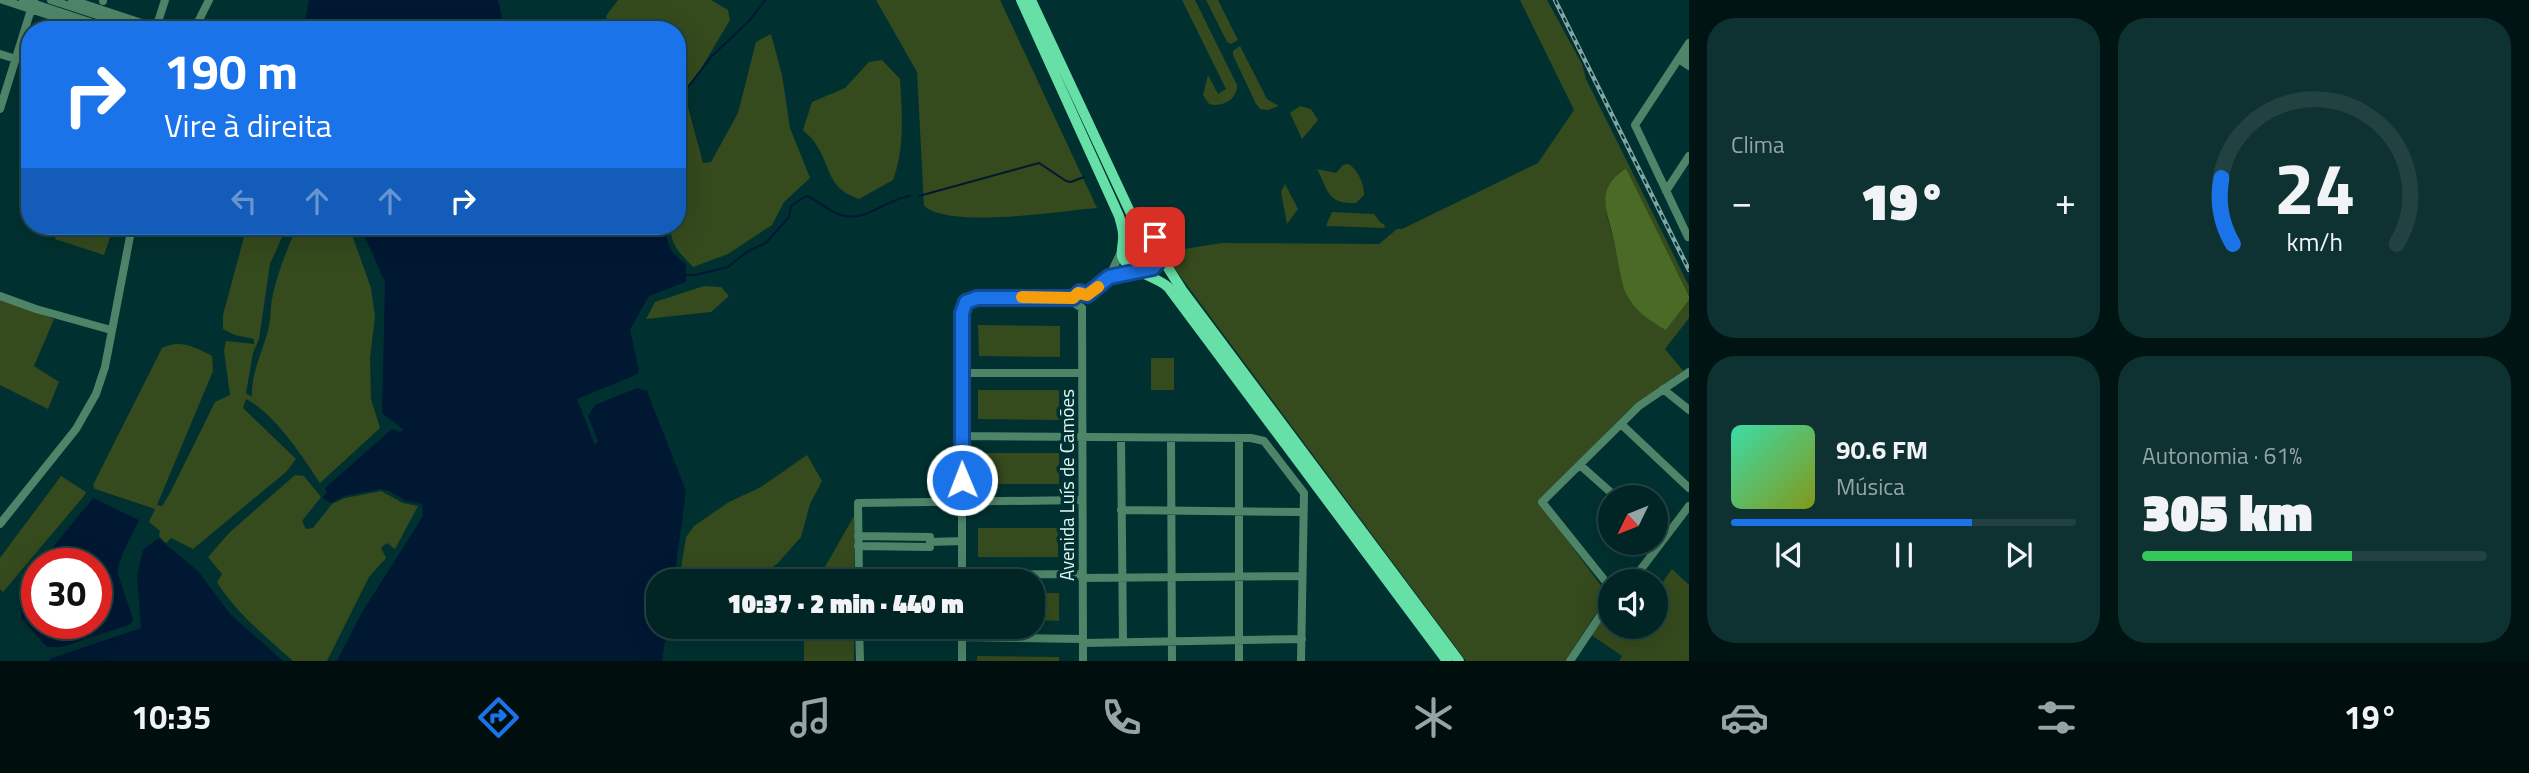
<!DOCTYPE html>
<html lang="pt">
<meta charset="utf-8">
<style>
body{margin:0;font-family:"Titillium Web",sans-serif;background:#0e3131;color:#f1f3f6;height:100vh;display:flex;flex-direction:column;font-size:26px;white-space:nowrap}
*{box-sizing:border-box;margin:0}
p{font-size:23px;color:#95a5a6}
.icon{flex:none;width:38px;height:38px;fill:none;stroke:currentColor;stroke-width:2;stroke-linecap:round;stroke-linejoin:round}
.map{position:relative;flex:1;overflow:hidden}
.drawer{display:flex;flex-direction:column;gap:18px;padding:18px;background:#001414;width:840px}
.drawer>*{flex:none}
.guide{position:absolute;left:21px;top:21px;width:665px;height:214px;border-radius:28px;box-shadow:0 7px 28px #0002,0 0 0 2px #224241;background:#1a73e8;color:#fff;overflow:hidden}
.needle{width:46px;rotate:227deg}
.fabs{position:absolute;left:1598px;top:485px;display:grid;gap:14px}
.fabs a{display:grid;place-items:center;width:70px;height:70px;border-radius:50%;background:#002524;box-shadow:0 7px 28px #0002,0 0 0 2px #224241;font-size:35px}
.speed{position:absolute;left:21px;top:548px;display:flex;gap:14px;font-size:35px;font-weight:700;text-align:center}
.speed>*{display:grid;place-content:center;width:91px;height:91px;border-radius:50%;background:#002524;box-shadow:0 7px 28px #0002,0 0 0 2px #224241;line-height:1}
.speed .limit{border:10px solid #d22;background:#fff;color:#111}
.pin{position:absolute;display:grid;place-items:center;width:60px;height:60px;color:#fff;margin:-30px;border-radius:14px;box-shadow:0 4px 10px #0006}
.me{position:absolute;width:77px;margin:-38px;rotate:359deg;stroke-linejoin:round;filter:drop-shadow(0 0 5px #0008)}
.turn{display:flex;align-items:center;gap:24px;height:147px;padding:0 28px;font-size:32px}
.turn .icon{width:91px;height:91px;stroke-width:2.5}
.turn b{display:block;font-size:49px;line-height:60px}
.lanes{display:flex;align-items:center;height:66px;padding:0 28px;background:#0003;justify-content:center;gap:35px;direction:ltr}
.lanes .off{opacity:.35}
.big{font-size:52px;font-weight:800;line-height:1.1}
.drawer .card{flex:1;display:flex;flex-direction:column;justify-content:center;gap:10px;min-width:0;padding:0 24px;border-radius:28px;background:#0e3131}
.drawer .dial{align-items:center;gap:0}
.dial svg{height:182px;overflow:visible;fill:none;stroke:#224241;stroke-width:7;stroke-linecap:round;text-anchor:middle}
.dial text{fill:#f1f3f6;stroke:none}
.song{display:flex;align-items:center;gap:21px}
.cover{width:84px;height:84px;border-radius:10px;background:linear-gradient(135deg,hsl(160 70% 55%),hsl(70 70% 35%))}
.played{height:7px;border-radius:4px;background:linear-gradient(90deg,#1a73e8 70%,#224241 70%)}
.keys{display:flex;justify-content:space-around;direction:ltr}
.heat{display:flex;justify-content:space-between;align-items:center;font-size:38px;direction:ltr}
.charge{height:10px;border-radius:5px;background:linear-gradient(90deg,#34c759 61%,#224241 0)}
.drawer .tiles{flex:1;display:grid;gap:18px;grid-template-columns:repeat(2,1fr)}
.trip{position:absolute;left:646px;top:569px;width:399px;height:70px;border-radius:28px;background:#002524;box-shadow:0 7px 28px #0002,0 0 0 2px #224241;font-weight:800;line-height:70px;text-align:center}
.tab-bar{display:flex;height:112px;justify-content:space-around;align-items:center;background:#000f0e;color:#95a5a6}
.tab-bar .icon{width:49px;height:49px}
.tab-bar .current{color:#1a73e8}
.tab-bar b{font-size:32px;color:#f1f3f6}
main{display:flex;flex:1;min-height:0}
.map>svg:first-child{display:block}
.green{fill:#354a1d}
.forest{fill:#4b6a25}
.water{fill:#011833}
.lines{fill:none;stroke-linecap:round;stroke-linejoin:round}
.stream{stroke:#011833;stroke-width:2}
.minor{stroke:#4e8569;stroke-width:8}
.major{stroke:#67e0a7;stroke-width:10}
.rail-casing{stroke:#84a5a4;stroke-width:4.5}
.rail{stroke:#003130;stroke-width:2;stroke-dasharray:5;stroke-linecap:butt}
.route-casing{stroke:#114b97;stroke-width:18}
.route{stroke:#1a73e8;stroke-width:12}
.slow{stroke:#f59e0b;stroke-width:12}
.labels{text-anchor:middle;stroke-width:7;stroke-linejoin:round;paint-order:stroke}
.street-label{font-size:19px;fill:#def5f3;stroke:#003130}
</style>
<main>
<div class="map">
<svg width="1689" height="661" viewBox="0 0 1689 661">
<rect width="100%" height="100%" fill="#003130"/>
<!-- green -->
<path class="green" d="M618,0H711L728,10L730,20L696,77L684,89L677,110V87L680,88L683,82L677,77V30H610L606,16Z
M876,0H1000L1097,208C1059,211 951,229 924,206L917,72Z
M1182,0H1195L1237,85C1238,99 1222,108 1209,104L1203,95L1208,75L1218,94L1226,89Z
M1206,0H1218L1238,40L1231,44L1227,42Z
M1520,0H1547L1582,64L1586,79L1689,286V296L1626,168C1599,184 1604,210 1613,236L1666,330L1689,300V318L1665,349L1685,373H1680L1627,412L1539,502L1608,595L1565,661H1466L1175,269L1171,262V251L1222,243L1379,244L1397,229H1402L1538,163L1574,110Z
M771,34L782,75L790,128L810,178L784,202L772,225L728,254L693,267C683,256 667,242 672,226H677V210L684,190L677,167V126L688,107L703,163L711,162L738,113L756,42Z
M1240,46L1267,99L1279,106L1268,110L1260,109L1256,104L1233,55V51Z
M882,60L900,79C902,112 905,149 893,180L859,199C826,188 832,167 815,143C812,138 807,134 803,130L812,102L845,88L869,62Z
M1300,106L1311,109L1318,120L1302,139L1290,113Z
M1348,164C1357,168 1365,185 1364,195L1356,203C1327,204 1329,192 1317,169L1336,173L1343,165Z
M1285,184L1298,209L1287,224L1281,192Z
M1332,212L1374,214L1381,223L1384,224L1385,228L1326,226Z
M59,226H114L104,255L55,239Z
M247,226H287L270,264L259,339L253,353L246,393L252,397C251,372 263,351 269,327C271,318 270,309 272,299C277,273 287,250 297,226H349L371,288L375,317L370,358L371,399L380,428L320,483C303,457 274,413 246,399L243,408L296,459L286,472L193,549L171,538L166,543L159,536L160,531L149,522L155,509L95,489L93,485L162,348C180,339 195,347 212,356L213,371L157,505L162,506L170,493L215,402L230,395L224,351L226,341L254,344V339L235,335L223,329V315Z
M704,286L721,287L729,296L711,312L646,319L655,302Z
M0,298L54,319L34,366L59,382L48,409L0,385Z
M978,325L1060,326V357L979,356Z
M1151,358H1174V390H1151Z
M978,390H1059V420L978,419Z
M978,453H1059V484H978Z
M807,455L822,481L810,504L801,537L778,563L753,581H679L686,537L694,526L729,502L761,487Z
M295,475L304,476L321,497L302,521L306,529L313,528L332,504L345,498L381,491L403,503L418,506L395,549L387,543L381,548L386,558L369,577L327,661H293C265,636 237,614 217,582L222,574L208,557L230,532Z
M61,476L86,492L84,496L3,592L0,589V558Z
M854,516V581H817Z
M978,528H1058V557H978Z
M1672,569L1689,585V661H1619L1622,656L1590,634L1610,604V626H1656V587L1659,582L1662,583Z
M1033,593H1059V621L1033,620Z
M804,627H854V661H804Z
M977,656L1059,657V661H977Z"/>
<!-- forest -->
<path class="forest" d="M1626,168L1689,296V300L1666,330C1647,319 1632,309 1624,289C1620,273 1617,257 1614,240C1607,210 1594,189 1626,168Z"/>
<!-- water -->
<path class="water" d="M309,0H498L505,30H303Z
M360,226H667C664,243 672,254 686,264V282L649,296L630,330L639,370L638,374L577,399L595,445L598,441L588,416L595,405L637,388L647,391L686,491L674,581H658V626L667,627L662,661H337L361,614L423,516L422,504L406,501L389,491L380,489L344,496L331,503L322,497L327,493L325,488L392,429L400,432L404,430L382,413L385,282Z
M93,498L139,520L123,553L117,571L133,619L131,624L62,647H47L22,619L19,600L28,588L37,583V623H96V564L40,563Z
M158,538L198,571L231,615L283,661H50L49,659L141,628L137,576L143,550Z"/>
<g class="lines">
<!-- stream -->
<path class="stream" d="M677,101L712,56L751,19L765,0
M919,196L1039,163L1066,181L1071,182L1084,177
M685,275H695L728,267L748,251L766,243L789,217L791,206L806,196C819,200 828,212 841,215C867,223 885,199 910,196"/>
<!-- minor -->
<path class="minor" d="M3,0L94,30
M23,0L114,30
M51,0L143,30
M72,0L163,30
M103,1V0
M156,28L165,0
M194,30L209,0
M0,54L16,59
M1689,55L1683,62L1689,66
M0,109L34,0
M1666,191L1689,156
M1688,237L1635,125L1689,43
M1109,277L1136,271
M1087,295L1109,277L1121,252
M0,296L36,309L111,330
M1082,308L1083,661
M1082,308L1074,303V296L1080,292L1087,295
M962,373H1082
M1663,389L1689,410
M1621,424L1689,488
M961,436L1251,438L1264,441L1304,493L1301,661
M1121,438L1123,642
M1171,438L1172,661
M1580,465L1616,497
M1121,510L1303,512
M0,524L76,429L96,394L105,367L132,226
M1656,532L1664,539
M858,536L930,537V547L858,546
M930,542L962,541
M962,575L1082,574
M1082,578L1302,576
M859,581L858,503L1082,500
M962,581V309L966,302L973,298H1073
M1632,581L1689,506
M1610,587L1542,502L1639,406L1689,372
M859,626L860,661
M962,637L1083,639
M1083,643L1302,639
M962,661V626
M1239,661V438
M1570,661L1610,601"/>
<!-- major -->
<path class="major" d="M1021,0L1119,216C1121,223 1124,231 1123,239C1123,244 1121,250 1122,256C1126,271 1156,276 1168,287L1447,661
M1031,0L1132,216L1146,232L1155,237L1159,243L1165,263L1182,290L1459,661"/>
<defs>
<path id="rail" d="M1555,0L1689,270"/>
</defs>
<!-- rail casing -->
<use href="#rail" class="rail-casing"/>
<!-- rail -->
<use href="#rail" class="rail"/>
</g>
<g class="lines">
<defs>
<path id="route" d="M962,480V313L966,302L977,298H1073L1080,292L1087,295L1109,277L1153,268C1163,259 1163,248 1155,237"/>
</defs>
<!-- route casing -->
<use href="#route" class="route-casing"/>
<!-- route -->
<use href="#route" class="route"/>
<!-- slow -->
<path class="slow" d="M1022,297L1073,298L1078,293L1087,295L1098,287"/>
</g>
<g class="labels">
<!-- street labels -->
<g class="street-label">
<text transform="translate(1067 485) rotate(-90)" y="7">Avenida Luís de Camões</text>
</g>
</g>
</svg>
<div class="fabs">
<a><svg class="needle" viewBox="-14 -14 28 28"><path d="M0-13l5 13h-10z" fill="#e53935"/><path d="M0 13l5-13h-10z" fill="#95a5a6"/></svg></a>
<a><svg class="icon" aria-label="sound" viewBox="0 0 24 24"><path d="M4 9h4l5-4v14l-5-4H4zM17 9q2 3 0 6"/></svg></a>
</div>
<div class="speed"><div class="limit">30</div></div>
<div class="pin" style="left:1155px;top:237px;background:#d93025"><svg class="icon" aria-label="arrive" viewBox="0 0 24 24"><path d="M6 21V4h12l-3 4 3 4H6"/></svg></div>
<svg class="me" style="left:962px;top:480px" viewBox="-20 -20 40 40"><circle r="17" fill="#1a73e8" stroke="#fff" stroke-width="3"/><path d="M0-11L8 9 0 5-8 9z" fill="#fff"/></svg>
<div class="trip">10:37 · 2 min · 440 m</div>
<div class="guide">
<div class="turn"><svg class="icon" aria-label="right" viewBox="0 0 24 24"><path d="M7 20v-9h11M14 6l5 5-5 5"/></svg><div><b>190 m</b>Vire à direita</div></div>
<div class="lanes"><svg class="icon off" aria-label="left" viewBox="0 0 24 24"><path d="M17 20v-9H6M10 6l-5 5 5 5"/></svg><svg class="icon off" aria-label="ahead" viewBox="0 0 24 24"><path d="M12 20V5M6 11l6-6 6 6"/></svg><svg class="icon off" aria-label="ahead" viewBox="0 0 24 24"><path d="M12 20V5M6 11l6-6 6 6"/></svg><svg class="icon" aria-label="right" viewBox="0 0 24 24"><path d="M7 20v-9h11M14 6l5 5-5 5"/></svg></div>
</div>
</div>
<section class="drawer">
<div class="tiles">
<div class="card"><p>Clima</p>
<div class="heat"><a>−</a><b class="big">19°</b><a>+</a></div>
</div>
<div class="card dial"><svg viewBox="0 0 100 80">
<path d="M14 69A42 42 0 1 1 86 69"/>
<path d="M14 69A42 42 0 0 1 9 40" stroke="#1a73e8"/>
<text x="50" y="56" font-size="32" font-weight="700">24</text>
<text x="50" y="72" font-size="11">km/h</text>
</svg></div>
<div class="card">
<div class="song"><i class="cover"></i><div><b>90.6 FM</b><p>Música</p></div></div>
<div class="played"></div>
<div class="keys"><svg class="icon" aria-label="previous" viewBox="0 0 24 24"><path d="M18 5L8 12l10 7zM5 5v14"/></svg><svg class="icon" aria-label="pause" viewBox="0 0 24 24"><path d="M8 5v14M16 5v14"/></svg><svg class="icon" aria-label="next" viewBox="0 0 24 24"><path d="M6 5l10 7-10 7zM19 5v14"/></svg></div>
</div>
<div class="card"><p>Autonomia · 61%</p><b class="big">305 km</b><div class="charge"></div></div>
</div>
</section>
</main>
<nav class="tab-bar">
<b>10:35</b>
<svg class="icon current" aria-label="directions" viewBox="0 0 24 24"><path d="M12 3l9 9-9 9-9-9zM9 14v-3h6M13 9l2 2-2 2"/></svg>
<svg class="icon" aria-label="music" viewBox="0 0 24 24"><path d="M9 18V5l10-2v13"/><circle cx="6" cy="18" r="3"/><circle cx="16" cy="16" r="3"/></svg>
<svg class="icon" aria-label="phone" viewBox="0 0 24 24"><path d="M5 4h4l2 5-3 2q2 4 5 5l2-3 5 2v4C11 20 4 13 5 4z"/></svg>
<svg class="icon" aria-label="climate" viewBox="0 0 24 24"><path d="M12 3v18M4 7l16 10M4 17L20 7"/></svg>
<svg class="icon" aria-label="car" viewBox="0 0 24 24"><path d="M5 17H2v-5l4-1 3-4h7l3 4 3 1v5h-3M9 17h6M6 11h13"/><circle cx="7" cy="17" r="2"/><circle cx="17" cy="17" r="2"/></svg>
<svg class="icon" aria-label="filters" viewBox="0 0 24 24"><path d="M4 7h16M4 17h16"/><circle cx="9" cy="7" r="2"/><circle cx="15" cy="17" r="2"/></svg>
<b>19°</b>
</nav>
